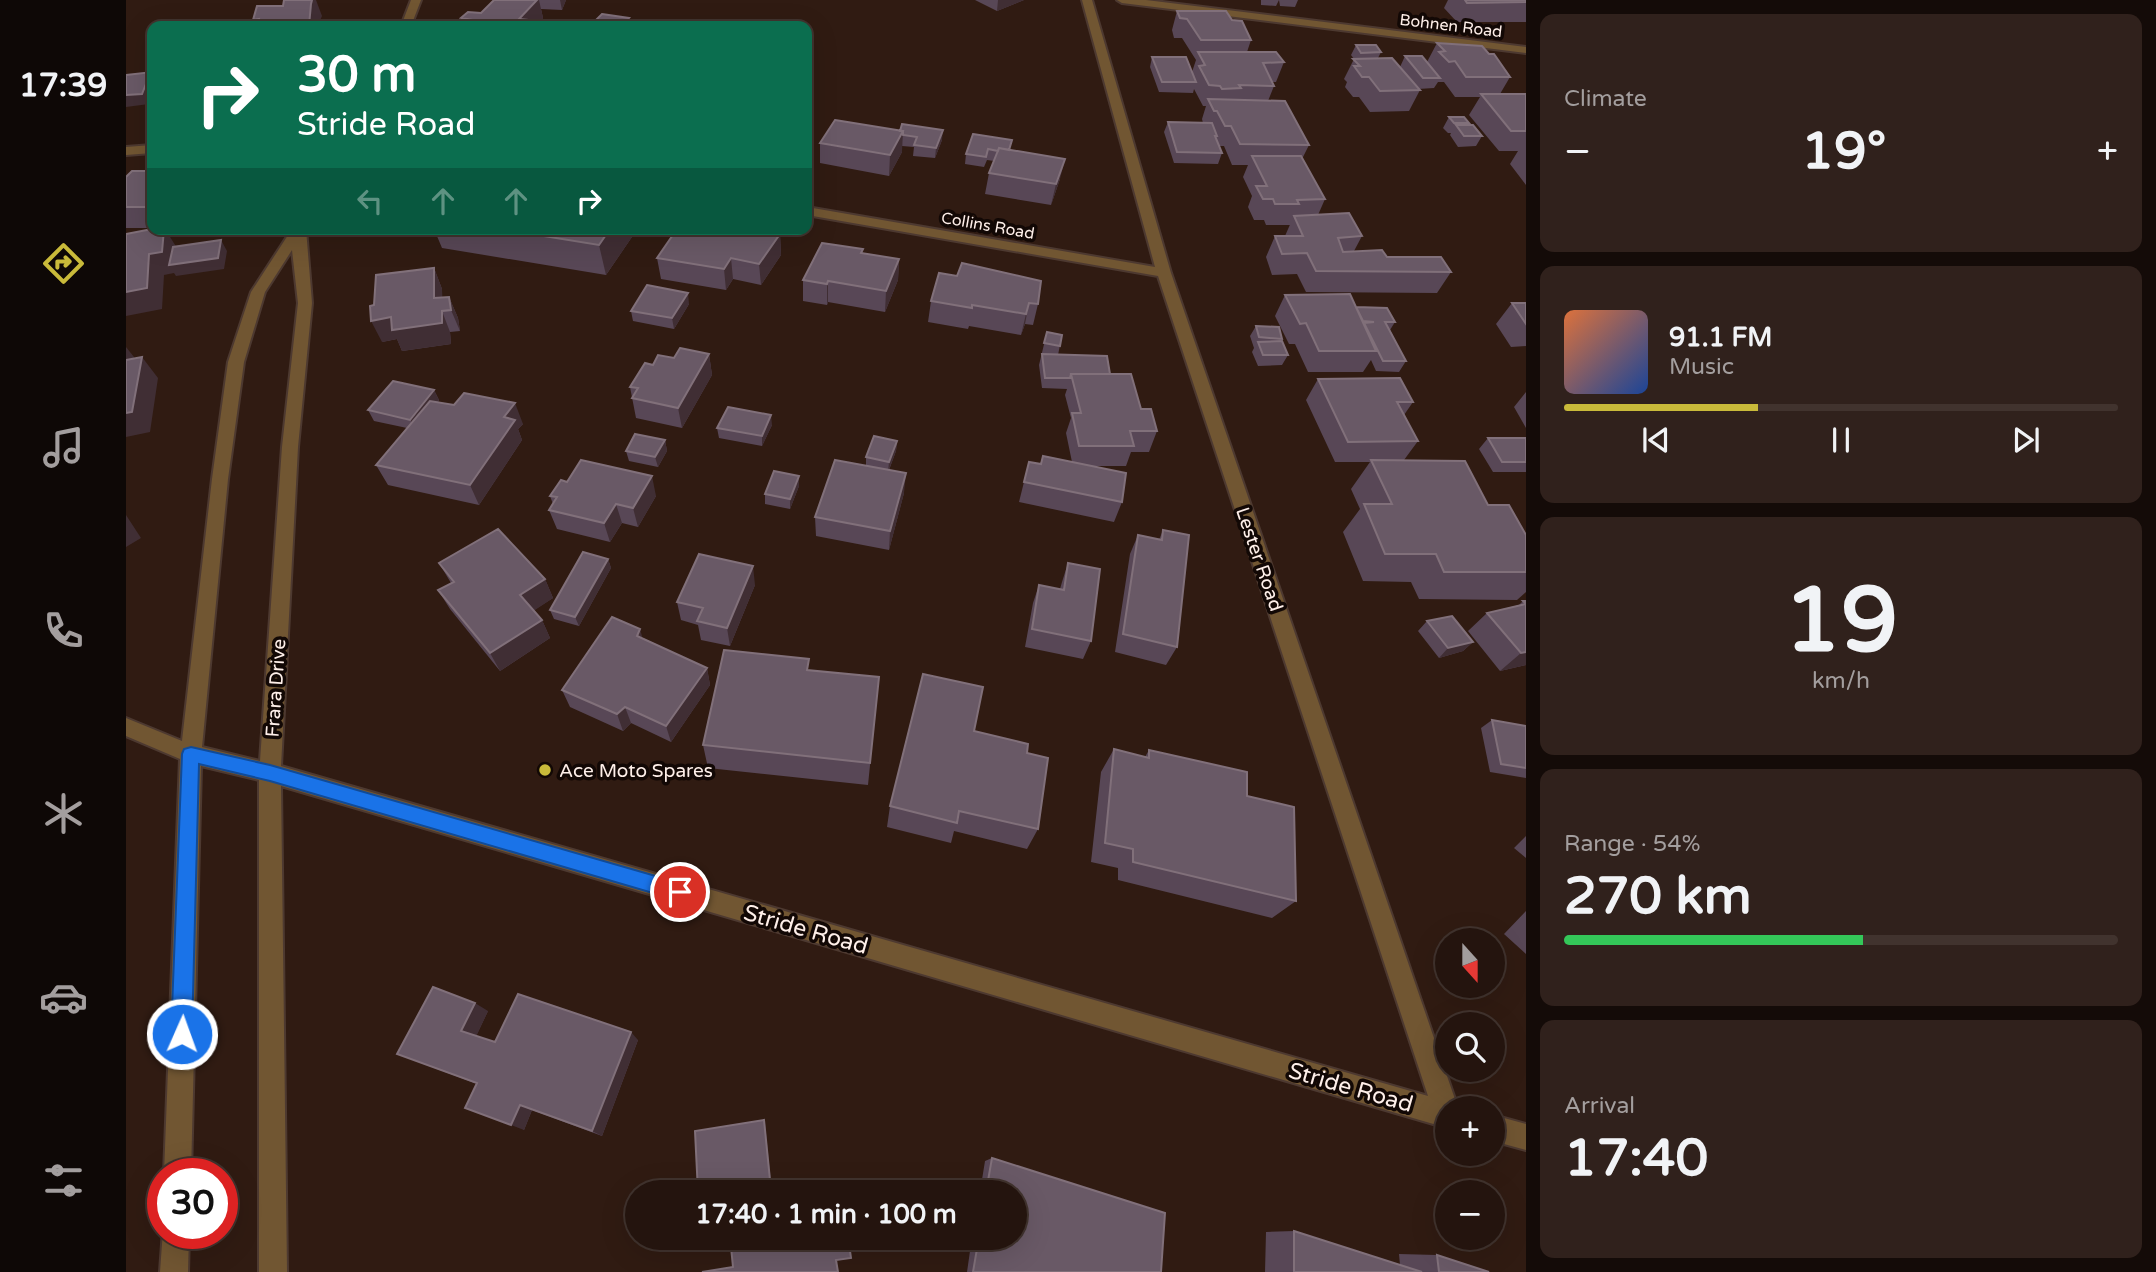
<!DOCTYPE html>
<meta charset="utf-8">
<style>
body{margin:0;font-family:"Varela Round",sans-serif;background:#30211c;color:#f1f3f6;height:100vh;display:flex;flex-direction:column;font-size:26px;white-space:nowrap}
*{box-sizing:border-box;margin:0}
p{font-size:23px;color:#a39e9e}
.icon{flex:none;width:38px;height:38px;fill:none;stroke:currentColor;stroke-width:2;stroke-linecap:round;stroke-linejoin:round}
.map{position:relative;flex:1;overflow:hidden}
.drawer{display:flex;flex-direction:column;gap:14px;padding:14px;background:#140b08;width:630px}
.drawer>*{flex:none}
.hud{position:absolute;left:21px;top:21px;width:665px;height:214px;border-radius:14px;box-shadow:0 7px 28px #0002,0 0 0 2px #41332e;background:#0b6e4f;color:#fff;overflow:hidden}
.needle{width:46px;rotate:159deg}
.tools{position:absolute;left:1309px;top:928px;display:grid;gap:14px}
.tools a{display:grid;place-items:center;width:70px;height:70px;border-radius:50%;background:#24140e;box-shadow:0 7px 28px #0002,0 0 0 2px #41332e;font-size:35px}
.speed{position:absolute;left:21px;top:1158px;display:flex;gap:14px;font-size:35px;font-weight:700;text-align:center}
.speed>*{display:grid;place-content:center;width:91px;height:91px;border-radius:50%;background:#24140e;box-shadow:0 7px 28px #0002,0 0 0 2px #41332e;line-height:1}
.speed .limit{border:10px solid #d22;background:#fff;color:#111}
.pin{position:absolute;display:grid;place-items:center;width:60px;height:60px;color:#fff;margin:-30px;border:4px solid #fff;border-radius:50%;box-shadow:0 2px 7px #0007}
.me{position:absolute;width:77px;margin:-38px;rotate:2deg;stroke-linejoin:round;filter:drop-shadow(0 0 5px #0008)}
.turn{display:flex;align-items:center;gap:24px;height:147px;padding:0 35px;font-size:32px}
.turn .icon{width:91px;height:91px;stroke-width:2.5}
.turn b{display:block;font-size:49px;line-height:60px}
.lanes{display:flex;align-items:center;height:66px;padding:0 35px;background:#0003;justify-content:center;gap:35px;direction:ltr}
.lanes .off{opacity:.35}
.big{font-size:52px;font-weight:700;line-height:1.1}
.drawer .card{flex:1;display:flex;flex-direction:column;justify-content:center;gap:10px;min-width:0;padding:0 24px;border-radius:14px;background:#30211c}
.drawer .dial{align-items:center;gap:0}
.dial b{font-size:91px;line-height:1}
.song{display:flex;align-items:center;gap:21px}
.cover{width:84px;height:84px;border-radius:10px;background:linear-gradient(135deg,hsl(20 70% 55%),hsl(220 70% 35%))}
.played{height:7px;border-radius:4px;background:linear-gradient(90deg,#c9ba3a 35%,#41332e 35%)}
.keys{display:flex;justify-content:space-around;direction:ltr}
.heat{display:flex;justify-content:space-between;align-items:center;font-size:38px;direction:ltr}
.charge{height:10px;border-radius:5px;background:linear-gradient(90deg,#34c759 54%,#41332e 0)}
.trip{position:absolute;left:499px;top:1180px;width:402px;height:70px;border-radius:35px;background:#24140e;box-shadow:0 7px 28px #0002,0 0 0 2px #41332e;font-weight:700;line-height:70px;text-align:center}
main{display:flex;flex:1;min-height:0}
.tabs{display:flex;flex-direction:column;width:126px;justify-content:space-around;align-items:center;background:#0e0806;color:#a39e9e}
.tabs .icon{width:49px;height:49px}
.tabs .selected{color:#c9ba3a}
.tabs b{font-size:32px;color:#f1f3f6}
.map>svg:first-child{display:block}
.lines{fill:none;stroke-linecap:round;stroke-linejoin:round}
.minor-casing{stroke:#4d3930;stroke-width:4}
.minor{fill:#715632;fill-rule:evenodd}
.wall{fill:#584756}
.shaded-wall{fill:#402e34}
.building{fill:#695966;stroke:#81707a;stroke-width:2}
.route{fill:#1a73e8;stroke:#114b97;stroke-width:2}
.poi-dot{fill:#c9ba3a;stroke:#120805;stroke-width:2.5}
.labels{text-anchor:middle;stroke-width:7;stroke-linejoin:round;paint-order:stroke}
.far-street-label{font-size:16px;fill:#feefe9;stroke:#120805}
.street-label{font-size:19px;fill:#feefe9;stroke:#120805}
.poi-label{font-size:19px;fill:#feefe9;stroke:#120805;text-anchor:start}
.near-street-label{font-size:23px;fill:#feefe9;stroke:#120805}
</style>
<main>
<nav class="tabs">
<b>17:39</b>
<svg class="icon selected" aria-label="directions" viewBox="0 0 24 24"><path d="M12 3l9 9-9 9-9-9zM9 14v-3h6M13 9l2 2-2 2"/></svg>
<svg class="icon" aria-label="music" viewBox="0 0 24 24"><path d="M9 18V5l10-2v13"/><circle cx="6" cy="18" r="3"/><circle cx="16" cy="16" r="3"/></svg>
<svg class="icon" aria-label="phone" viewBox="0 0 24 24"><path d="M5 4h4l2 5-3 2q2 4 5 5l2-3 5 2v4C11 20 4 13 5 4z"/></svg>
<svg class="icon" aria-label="climate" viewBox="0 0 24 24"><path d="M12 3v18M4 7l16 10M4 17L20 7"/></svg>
<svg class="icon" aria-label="car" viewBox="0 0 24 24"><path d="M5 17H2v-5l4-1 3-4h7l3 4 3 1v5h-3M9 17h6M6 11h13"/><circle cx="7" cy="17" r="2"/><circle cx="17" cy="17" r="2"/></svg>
<svg class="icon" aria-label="filters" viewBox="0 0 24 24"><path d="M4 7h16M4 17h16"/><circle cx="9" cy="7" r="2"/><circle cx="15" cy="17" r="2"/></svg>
</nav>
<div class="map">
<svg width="1400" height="1272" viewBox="0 0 1400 1272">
<rect width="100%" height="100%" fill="#301b12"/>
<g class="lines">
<defs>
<path id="minor" d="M285,0H295L285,26H275Z
M956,0H966L1045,273L1332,1108H1321V1128L155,786L161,1272H133V780L75,766L65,1174H38L54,759L0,736V718L56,741L86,479L102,362L125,292L166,229H180L186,303L172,447L155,766L1302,1096L1032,276L681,215V207L1029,267ZM166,250L172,303L156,447L134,761L76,747L102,479L118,362L139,292Z
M991,0H1020L1400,47V53L996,3Z
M26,145V153L0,155V147Z
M1367,1115L1400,1124V1150L1367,1141Z
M37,1230V1234H63L62,1272H34Z"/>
</defs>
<!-- minor casing -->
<use href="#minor" class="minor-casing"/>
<!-- minor -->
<use href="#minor" class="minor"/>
</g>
<!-- wall -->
<path class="wall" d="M368,0H440L436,10L415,9L417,18L409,26H338L335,18L355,13Z
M849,0H898L871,11Z
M1135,0H1153L1150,6L1135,5Z
M1153,0H1172L1169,7L1154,6Z
M1322,0H1400V22H1331L1318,8Z
M1051,11L1106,20L1125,40L1121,52L1158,62L1150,82H1146L1148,86L1142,101L1183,145L1176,159L1199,199L1192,215L1236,236L1228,251L1261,257L1325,272L1311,293L1180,292L1171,274L1146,275L1140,257L1149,236H1159L1166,220L1164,225H1140L1138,220H1128L1122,207L1126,196L1117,177L1122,165H1106L1098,146H1093L1096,153L1092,164L1048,163L1038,132L1042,122L1077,123L1076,119L1080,106H1077L1068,89L1067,93L1033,92L1024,67L1026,57L1069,79L1066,72L1070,60L1056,38H1048L1046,30Z
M1311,43L1384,77L1374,94H1400V185L1384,164L1392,151H1373L1343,115L1354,97H1329L1318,82H1312L1308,88L1292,89L1294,90L1283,111L1244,112L1233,97H1227L1219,87L1221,82L1218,79L1228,59L1225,55L1230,45L1255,52L1252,58L1274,67L1279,56L1301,62Z
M1323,117L1343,123L1342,125L1356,136L1350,146L1332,147L1324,135L1325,133H1322L1317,128Z
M709,120L816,140L809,158L787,156L788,147L776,146V152L763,176L694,163V143Z
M847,134L885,150L934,179L925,205L859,194L863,173L868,161L861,160L858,167L839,164L840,154Z
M26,171V228H0V177Z
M308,229H507L508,234L480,275L316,248Z
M654,234L655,255L635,285L607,279L600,290L535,279L531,258Z
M737,253L773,259L772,280L759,312L702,302L701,305L677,301V280Z
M308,268L316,289V298L323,297L332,318L334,331L324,332L325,344L276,351L271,339L256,342Z
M1159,295L1230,307L1269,322L1264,330L1280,361L1273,372L1250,371L1245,360L1237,372H1182L1169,344H1163L1149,316Z
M805,301L912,304L907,325L899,324L895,335L843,326L842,329L802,322Z
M1386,303H1400V346L1385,347L1370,324Z
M563,304L548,329L507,321L505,311Z
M1130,326L1156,339L1155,341L1162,355L1156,365L1132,366L1126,352L1128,348L1124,336Z
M921,332L936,335L932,355L984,374L1015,409L1031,431L1023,452H1005L1000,466H968L996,502L988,522L893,502L903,462L915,464L946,462L940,433L945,418L939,395L941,389L916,388L913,365Z
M583,354L586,375L556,428L510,418L504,387L527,365L548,358Z
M1192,379L1287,402L1278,415L1292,441L1278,460L1362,505L1400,535V592L1391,600L1293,599L1285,582L1237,581L1217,532L1234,509L1225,489L1244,462H1209L1180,400Z
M308,390L313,400L312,402L397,424L392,429L396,440L353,505L262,485L250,465L281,428L248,421L242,410Z
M1400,392V428L1388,407Z
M646,425L636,446L593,438L591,428Z
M1362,438H1400V472H1367L1353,449Z
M539,440L541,451L532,467L503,461L500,451Z
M771,441L770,451L763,470L778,493L763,550L690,536L689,517L740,466V457Z
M441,482L530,496L512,527L496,523L484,542L431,529L423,510L427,504L424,496Z
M673,486L664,509L639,504V494Z
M1037,530L1051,647L1040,665L989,652L1004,554L1012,535L1033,540Z
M482,559L485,568L453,626L428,619L424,610Z
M313,563L419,579L427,598L408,610L416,620L424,638L374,671L324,609L312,590L325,583Z
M942,563L965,641L957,659L899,647L907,603L913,585L934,589L936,582Z
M629,585L604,646L575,640L572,625L555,620L551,602Z
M1397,601H1400V665L1374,671L1342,631L1361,613L1393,605Z
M1301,621L1347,642L1337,651L1313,658L1292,631Z
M517,638L581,668L584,685L545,742L505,723L497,731L444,707L436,690Z
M683,671L753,677L742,785L582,768L577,745Z
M1366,720L1400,726V778L1364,772L1355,728Z
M848,731L901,753L912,829L901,849L828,831L825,843L761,827L764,806Z
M988,749L1019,757L1023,750L1121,796L1170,901L1146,918L992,880V868L965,862L975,772Z
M1400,836V858L1388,848Z
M1400,911V954L1378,934Z
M362,1011L350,1036L369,1042L512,1040L476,1136L406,1110L398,1130L351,1084L271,1054Z
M866,1158L1035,1272H841L846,1237H889V1192H854L859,1161Z
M1168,1231L1274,1265L1273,1254L1311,1255L1363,1272H1139L1140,1232Z"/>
<!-- shaded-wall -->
<path class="shaded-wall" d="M186,0H190L196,16L193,23L192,26H183L185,4Z
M411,0H413L417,18L409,26H394L393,19Z
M434,0H440L436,10Z
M872,0H898L871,11Z
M503,18L505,26H495Z
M133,19L137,26H130L127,20Z
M26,83V95L23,104L0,107V95L20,84Z
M817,130L816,140L809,158L810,148Z
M777,131L776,152L763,176L764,155Z
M939,159L934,179L925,205L930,184Z
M38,229H39L51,248L95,240L101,251L98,269L50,276L48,273L38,275L36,309L0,316V292Z
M484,229H507L508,234L480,275L473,245Z
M654,234L655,255L635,285L633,264Z
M605,258L607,279L600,290L598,269Z
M773,259L772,280L759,312L760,291Z
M308,268L316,289L317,311H316L324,332L325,344L276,351L271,339L256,342L245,321L308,298Z
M702,281V302L701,305V284Z
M562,293L563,304L548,329L546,318Z
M323,297L332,318L334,331L325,310Z
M903,303L899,324L895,335L900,314Z
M0,347L8,357L3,383L0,379Z
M583,354L586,375L556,428L552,408Z
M16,357L32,378L24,432L0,437V413Z
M308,390L313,400L290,430L284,420Z
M389,403L397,424L392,429L396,440L353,505L344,485L378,417Z
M645,415L646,425L636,446V436Z
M539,440L541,451L532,467L529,457Z
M771,441L770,451L762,472L763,462Z
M780,473L778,493L763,550L764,531Z
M526,476L530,496L512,527L507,508Z
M673,476V486L664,509V499Z
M490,504L496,523L484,542L478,523Z
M0,515L15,538L0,547Z
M482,559L485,568L453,626L449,617Z
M627,566L629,585L604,646L601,628Z
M419,579L427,598L403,614L394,595Z
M416,620L424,638L374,671L364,653Z
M514,629L519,647L511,636Z
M1347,642L1337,651L1313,658L1322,648Z
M1400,652V665L1374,671L1395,653Z
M581,668L584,685L545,742L540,726Z
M499,707L505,723L497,731L491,714Z
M349,1003L362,1011L349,1039L335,1031Z
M505,1032L512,1040L476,1136L466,1131Z
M394,1105L406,1110L398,1130L385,1125Z
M638,1120L639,1123L646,1191L645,1190Z"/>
<!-- building -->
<path class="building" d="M158,0H186L185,4L183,26H132L133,19L127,20L131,6H157Z
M368,0H411L393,19L403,20L397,26H399H354L358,22L335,18L342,12L355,13Z
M1339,0H1400V2L1341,3Z
M1051,11H1100L1106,20L1116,21L1125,40H1075L1061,19L1054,18Z
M476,14L503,18L495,26H457L461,22L467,23Z
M1311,43L1356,46L1363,54H1368L1384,77H1340L1329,61L1323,62L1313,52L1319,51Z
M1230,45H1250L1255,52L1235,53Z
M1072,52H1150L1158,62L1137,63L1148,86L1113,85L1115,88L1096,89L1094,86L1083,85L1073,66L1079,65Z
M1279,56H1296L1314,78H1297Z
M1026,57H1060L1070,82H1036Z
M1266,58L1294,90L1254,91L1243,77H1236L1228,66H1234L1227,59Z
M26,72V83L20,84L16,94L0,95V75Z
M1355,94H1400V131H1385Z
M1082,99L1159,101L1183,145L1114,144L1105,126H1099L1091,111H1088Z
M1323,117H1338L1343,123H1328Z
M709,120L777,131L764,155L694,143Z
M1042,122L1086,123L1091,136H1089L1096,153L1051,152Z
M776,124L817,130L810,148L788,145L791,137L777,135V131H774Z
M1330,125H1347L1356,136H1338Z
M847,134L886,140L883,150L873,148L872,151L862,149L860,157L840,154Z
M873,148L939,159L930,184L863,173Z
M1126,156H1175L1199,199L1171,200L1173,204H1149L1147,199H1137L1130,186H1141Z
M6,171H26V207H0V177Z
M1223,213L1236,236L1212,238L1217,252L1256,250L1261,257H1315L1325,272L1190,271L1181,253L1156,254L1149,236H1177L1168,216Z
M26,229H38L36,252L23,254L21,288L0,292V234Z
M375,229H484L473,245Z
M551,229H628L654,234L633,264L605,258L598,269L531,258Z
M95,240L92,258L43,265L47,247Z
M696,243L737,249L735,253L773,259L760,291L702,281L701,284L677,280Z
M836,263L915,281L912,304L903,303L900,314L846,305V308L805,301L813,273L831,276Z
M308,268V298L323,297L325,310L316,311V323L266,330L265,317L245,321L244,306L248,305L250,275Z
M521,285L562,293L546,318L505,311Z
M1224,294L1250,351H1193L1180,323L1174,324L1159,295Z
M1386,303H1400V324Z
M1230,307L1261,308L1269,322H1259L1280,361H1257L1238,323L1248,322L1237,321Z
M1130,326L1153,327L1156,339L1133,337Z
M921,332L936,335L934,346L918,343Z
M1156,341L1162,355H1137L1132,342Z
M554,348L583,354L552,408L506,398L512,388L504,387L519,363L527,365L532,355L548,358Z
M916,354L981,356L984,374H945L944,378H919Z
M16,357L6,412L0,413V360Z
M945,374H1005L1015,409H1025L1031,431H1004L1008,446H953L946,413H955Z
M1274,378L1287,402H1271L1292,441L1222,442L1192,379Z
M267,381L308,390L284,420L242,410Z
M338,393L389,403L378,417L389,420L344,485L250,465L304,401L328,405Z
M602,407L645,415L636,436L591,428Z
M509,434L539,440L529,457L500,451Z
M748,436L771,441L763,462L740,457Z
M1362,438H1400V462H1376Z
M917,456L1000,473L996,502L898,482L903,462L915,464Z
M455,460L526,476L507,508L490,504L478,523L423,510L431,497L424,496L435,480L441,482Z
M709,460L780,473L764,531L689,517Z
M1245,460L1339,461L1362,505H1383L1400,535V572H1318L1310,554H1259L1238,504H1266Z
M648,471L673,476L664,499L639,494Z
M372,529L419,579L394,595L416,620L364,653L312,590L328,582L313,563Z
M1037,530L1063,535L1051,647L997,634L1012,535L1036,540Z
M457,552L482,559L449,617L424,610Z
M573,554L627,566L601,628L571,621L577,608L551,602Z
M942,563L974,569L965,641L906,629L913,585L938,590Z
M1397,601H1400V652L1395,653L1361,613L1400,604Z
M1326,616L1347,642L1322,648L1301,621Z
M486,617L514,629L511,636L581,668L540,726L499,707L491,714L436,690Z
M598,650L683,659L681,670L753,677L744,763L577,745Z
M797,674L857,687L848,731L902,744L901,753L922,758L912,829L833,811L831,823L764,806Z
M1366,720L1400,726V768L1375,764Z
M988,749L1023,758V750L1121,772V796L1168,807L1170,901L1007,862V849L979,843Z
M307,987L349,1003L335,1031L369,1042L392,994L505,1032L466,1131L394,1105L385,1125L339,1108L351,1083L271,1054Z
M638,1120L645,1190L631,1192H572L569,1131Z
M866,1158L1039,1213L1035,1272H847L853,1237H889V1192H860Z
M1168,1231L1296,1272H1168Z
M604,1237H722L725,1258L710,1260L712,1272H576L607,1267Z
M1311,1255L1363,1272H1313Z"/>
<!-- route -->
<path class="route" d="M65,747L144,765L554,883L561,885L563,892L561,899L554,901L144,781L73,764L66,1034L63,1042L56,1045L48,1042L45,1034L56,754L58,749Z"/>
<!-- markers -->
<circle class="poi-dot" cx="419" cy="770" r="7"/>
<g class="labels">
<!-- far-street labels -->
<g class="far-street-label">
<text transform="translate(1325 25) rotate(7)" y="6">Bohnen Road</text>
<text transform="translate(862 225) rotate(10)" y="6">Collins Road</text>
</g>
<!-- street labels -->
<g class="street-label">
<text transform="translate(1134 559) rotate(71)" y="7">Lester Road</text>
<text transform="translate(149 688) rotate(-86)" y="7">Frara Drive</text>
</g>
<!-- poi labels -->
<g class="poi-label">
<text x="433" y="777">Ace Moto Spares</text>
</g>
<!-- near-street labels -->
<g class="near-street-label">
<text transform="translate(680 929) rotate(16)" y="8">Stride Road</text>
<text transform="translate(1225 1087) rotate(16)" y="8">Stride Road</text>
</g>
</g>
</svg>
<div class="tools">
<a><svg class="needle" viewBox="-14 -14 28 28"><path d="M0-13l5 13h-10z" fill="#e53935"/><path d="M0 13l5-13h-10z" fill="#a39e9e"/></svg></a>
<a><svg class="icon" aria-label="search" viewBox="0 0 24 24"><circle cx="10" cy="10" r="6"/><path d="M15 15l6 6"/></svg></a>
<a>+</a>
<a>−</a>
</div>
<div class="speed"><div class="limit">30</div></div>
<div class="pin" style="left:554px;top:892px;background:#d93025"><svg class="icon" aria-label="arrive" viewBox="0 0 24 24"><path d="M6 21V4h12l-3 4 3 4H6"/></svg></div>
<svg class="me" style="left:56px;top:1034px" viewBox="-20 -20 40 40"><circle r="17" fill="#1a73e8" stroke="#fff" stroke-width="3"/><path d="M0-11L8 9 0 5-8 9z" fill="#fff"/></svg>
<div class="trip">17:40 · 1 min · 100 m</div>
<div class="hud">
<div class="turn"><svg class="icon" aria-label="right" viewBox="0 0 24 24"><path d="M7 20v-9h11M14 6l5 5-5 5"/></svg><div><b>30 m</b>Stride Road</div></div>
<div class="lanes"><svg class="icon off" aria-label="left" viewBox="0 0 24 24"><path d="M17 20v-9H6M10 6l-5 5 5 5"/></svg><svg class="icon off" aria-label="ahead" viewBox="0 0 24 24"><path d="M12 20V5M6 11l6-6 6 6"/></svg><svg class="icon off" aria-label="ahead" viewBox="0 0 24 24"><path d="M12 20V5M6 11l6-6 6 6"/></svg><svg class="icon" aria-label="right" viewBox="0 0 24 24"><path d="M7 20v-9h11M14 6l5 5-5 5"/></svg></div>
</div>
</div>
<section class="drawer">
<div class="card"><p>Climate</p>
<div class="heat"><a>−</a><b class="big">19°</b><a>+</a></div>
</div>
<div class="card">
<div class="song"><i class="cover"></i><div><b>91.1 FM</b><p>Music</p></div></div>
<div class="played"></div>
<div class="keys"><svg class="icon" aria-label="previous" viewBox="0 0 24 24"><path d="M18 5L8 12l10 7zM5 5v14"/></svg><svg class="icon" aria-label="pause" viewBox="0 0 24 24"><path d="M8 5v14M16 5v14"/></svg><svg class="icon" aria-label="next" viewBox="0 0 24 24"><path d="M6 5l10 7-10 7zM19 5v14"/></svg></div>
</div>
<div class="card dial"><b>19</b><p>km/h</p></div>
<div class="card"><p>Range · 54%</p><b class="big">270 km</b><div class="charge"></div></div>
<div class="card"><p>Arrival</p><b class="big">17:40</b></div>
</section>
</main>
